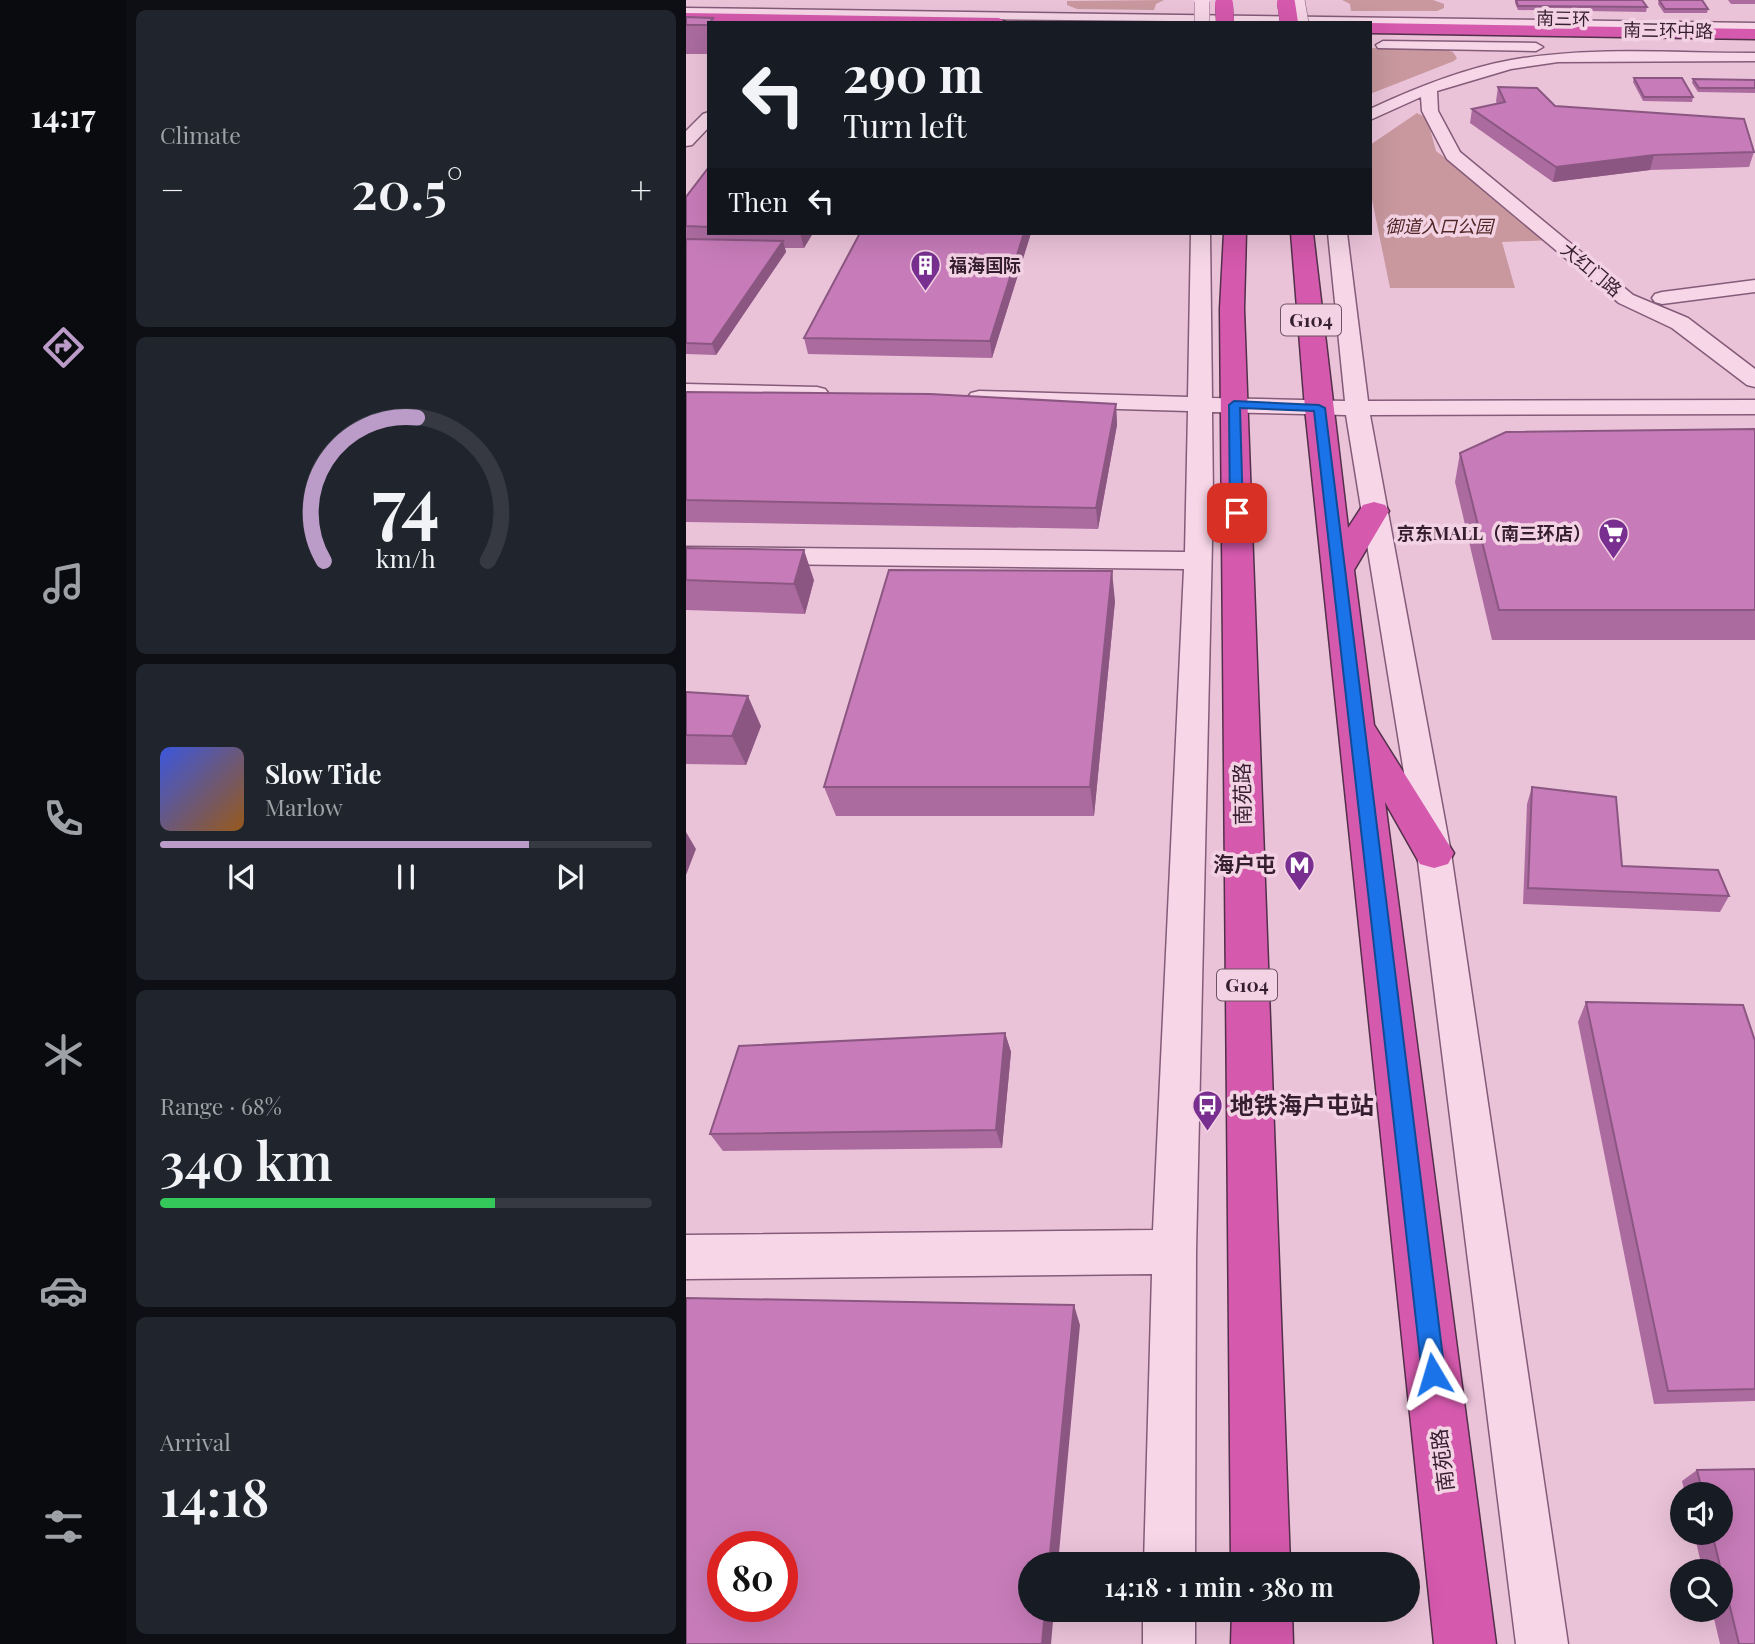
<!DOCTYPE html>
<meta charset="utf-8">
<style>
body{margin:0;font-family:"Playfair Display","Noto Sans SC",serif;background:#20242c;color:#f1f3f6;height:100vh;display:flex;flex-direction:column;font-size:26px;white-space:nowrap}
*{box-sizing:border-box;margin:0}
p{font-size:23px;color:#9ea1a6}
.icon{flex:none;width:38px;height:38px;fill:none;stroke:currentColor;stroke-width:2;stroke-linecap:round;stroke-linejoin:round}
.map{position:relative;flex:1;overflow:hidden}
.sheet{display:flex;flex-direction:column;gap:10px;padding:10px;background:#0d0f14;width:560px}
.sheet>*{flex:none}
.hud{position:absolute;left:21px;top:21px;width:665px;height:214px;border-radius:0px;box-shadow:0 7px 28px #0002;background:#171b24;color:#f1f3f6;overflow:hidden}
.controls{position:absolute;left:984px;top:1482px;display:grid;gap:14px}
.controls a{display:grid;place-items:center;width:63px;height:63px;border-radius:50%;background:#171b24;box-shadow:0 7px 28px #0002;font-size:35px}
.speed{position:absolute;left:21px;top:1531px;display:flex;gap:14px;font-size:35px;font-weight:700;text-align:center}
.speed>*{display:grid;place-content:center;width:91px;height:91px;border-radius:50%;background:#171b24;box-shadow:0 7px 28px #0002;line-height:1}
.speed .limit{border:10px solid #d22;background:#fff;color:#111}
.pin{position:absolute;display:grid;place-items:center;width:60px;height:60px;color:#fff;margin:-30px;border-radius:14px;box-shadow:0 4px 10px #0006}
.me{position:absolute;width:77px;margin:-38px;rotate:353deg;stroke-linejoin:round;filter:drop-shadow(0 0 5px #0008)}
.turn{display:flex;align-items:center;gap:24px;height:147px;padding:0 21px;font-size:32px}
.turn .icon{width:91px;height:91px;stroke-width:2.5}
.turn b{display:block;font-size:49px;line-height:60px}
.then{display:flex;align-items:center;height:66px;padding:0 21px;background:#0003;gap:14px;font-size:26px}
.big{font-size:52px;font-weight:600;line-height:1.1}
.sheet .widget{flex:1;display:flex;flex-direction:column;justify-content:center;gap:10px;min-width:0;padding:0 24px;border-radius:10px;background:#20242c}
.sheet .dial{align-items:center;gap:0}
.dial svg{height:182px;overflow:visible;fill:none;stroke:#363941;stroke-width:7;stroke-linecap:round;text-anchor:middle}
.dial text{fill:#f1f3f6;stroke:none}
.song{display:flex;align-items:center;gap:21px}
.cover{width:84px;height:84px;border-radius:10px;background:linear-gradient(135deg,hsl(230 70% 55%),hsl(30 70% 35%))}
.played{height:7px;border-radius:4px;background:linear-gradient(90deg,#bb9bc8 75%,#363941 75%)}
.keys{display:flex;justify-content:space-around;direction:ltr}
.heat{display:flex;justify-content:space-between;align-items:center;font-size:38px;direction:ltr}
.charge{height:10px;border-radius:5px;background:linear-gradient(90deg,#34c759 68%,#363941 0)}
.trip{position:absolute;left:332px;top:1552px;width:402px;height:70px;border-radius:35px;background:#171b24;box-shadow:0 7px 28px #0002;font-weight:600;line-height:70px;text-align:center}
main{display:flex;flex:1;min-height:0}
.tabs{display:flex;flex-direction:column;width:126px;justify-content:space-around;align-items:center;background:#090b0e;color:#9ea1a6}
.tabs .icon{width:49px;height:49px}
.tabs .on{color:#bb9bc8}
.tabs b{font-size:32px;color:#f1f3f6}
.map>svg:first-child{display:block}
.green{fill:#c8989e}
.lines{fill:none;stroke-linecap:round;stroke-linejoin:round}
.minor-casing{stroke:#845b78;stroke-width:3}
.highway-casing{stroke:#522f4a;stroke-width:3}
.minor{fill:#f6d6e7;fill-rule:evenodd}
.highway{fill:#d559ad;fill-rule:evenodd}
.minor-bridge-casing{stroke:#845b78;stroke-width:16;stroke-linecap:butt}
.highway-bridge-casing{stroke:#522f4a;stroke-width:18;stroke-linecap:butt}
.minor-bridge{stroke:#f6d6e7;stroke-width:15}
.highway-bridge{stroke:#d559ad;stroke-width:18}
.wall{fill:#ab6b9f}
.shaded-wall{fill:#8b5782}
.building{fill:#c77cb9;stroke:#8b5782;stroke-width:2;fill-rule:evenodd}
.route{fill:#1a73e8;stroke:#114b97;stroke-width:2}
.labels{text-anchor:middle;stroke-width:7;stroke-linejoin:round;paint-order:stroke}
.far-street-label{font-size:18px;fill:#351e2f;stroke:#f3d2e4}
.far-park-label{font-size:18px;font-style:italic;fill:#502726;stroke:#f3d2e4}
.far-poi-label{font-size:18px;font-weight:bold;fill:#351e2f;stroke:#f3d2e4;text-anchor:start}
.shield{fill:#f3d2e4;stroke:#6e5465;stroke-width:2}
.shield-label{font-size:19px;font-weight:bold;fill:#351e2f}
.street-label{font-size:21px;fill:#351e2f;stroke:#f3d2e4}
.poi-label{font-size:21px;font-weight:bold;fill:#351e2f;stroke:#f3d2e4;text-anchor:end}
.near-poi-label{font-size:24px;font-weight:bold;fill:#351e2f;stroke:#f3d2e4;text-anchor:start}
</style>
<main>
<nav class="tabs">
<b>14:17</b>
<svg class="icon on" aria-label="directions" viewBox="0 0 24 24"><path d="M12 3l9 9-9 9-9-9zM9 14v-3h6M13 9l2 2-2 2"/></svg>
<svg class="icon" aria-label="music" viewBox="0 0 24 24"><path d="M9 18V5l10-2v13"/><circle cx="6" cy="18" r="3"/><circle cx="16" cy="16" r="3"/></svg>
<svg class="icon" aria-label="phone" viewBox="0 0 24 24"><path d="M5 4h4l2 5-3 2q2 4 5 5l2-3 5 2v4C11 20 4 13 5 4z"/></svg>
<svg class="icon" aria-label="climate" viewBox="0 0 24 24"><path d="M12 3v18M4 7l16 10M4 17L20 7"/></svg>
<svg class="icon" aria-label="car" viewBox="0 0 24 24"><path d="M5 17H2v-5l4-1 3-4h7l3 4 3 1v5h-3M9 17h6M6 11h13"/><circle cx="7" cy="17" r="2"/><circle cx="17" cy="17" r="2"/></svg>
<svg class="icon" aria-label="filters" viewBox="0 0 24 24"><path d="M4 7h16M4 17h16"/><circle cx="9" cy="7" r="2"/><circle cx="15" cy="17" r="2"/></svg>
</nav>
<section class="sheet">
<div class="widget"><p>Climate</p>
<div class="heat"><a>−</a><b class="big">20.5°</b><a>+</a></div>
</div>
<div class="widget dial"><svg viewBox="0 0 100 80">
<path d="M14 69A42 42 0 1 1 86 69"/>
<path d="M14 69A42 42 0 0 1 55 6" stroke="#bb9bc8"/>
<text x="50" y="56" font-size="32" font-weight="700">74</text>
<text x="50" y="72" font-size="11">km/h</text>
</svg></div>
<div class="widget">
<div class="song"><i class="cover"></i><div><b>Slow Tide</b><p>Marlow</p></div></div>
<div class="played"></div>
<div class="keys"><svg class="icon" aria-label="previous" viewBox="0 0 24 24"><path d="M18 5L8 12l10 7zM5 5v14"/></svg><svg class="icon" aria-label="pause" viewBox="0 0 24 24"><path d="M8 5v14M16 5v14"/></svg><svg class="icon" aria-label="next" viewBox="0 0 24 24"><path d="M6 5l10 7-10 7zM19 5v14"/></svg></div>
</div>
<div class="widget"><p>Range · 68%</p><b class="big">340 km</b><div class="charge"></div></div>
<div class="widget"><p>Arrival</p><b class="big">14:18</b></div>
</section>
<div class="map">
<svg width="1069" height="1644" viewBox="0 0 1069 1644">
<rect width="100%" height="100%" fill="#ebc3d9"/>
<!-- green -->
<path class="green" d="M478,0L470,4L468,10L391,9L381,5V1Z
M656,0H747L758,4V8L751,11H665L664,4Z
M684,48L758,49L767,52L771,58L768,61L684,94Z
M731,113L741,118L750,151L869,240L816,242L829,288H704L684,190V145Z"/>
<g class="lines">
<defs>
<path id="minor" d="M0,8L1069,23V31L684,26V23L0,16Z
M697,41L850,43L857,47L850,51L692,48L690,45Z
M1069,53V61L872,62L825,69L751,91L752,111L774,152L947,295L1002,318L1069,369V387L1061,385L986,328L933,303L761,159L736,111L735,97L684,120V109C729,88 776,69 825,60C904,46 988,53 1069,53Z
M23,112V127L6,145L0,146V131L17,114Z
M505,233H524L526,398L659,401L642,233H661L682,401L1069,400V414L684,415L765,853L882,1644H830L731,853L660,415L526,412L527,498L510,1252L509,1564H458L466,1274L0,1279V1235L467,1230L498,569L0,563V547L499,552L502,411L293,405L285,403L281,398L285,393L293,391L502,397Z
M1069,280V292L976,304L969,302L966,298L969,294L976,292Z
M0,384L131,387L139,389L143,394L139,399L131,401L0,398Z
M457,1610H509V1644H457Z"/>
<path id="highway" d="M0,13L313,18L321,23H0Z
M684,23L1069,29V39L684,33Z
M538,233H560L558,309L604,1564H545L534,309Z
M605,233H627L662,528L677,505L688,502L699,505L703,511L668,570L688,725L768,853L762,864L748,868L734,864L699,802L810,1644H748L619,408Z
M546,1610H606L607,1644H545Z"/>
</defs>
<!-- minor casing -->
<use href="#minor" class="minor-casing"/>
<!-- highway casing -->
<use href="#highway" class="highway-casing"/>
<!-- minor -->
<use href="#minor" class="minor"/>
<!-- highway -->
<use href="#highway" class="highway"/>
<defs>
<path id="minor-bridge" d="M611,0L615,23
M516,2V23"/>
<path id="highway-bridge" d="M600,3L603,23
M538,4L539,23"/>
</defs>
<!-- minor-bridge casing -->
<use href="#minor-bridge" class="minor-bridge-casing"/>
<!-- highway-bridge casing -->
<use href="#highway-bridge" class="highway-bridge-casing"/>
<!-- minor-bridge -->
<use href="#minor-bridge" class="minor-bridge"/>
<!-- highway-bridge -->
<use href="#highway-bridge" class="highway-bridge"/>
</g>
<!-- wall -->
<path class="wall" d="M829,0H956L961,7L960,12L832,10L829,3Z
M973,0L1022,9L1021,13H978L972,4Z
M1042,0H1069V4H1045Z
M0,17L27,18L29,23H23V54H0Z
M948,78L1007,97L1006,102L957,101L947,82Z
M1007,79L1069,80V93L1012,92L1006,83Z
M812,87L869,106L1068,152L1063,167L964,170L867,182L784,123L786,109L811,104L810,101Z
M23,167V233H127L118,248H99L100,252L30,355L0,354V197Z
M174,233H345L306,358L122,354L118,338Z
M0,392L430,404L431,425L412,529L0,522Z
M1069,429V640H806L769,482L774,453Z
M0,548L128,580L119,614L0,610Z
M429,601L408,816H150L138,787Z
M0,692L75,726L60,765L0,764Z
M846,787L936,866L1043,896L1034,912L837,904L841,804Z
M900,1002L1069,1041V1401L968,1404L892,1022Z
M319,1033L325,1052L316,1148L37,1151L24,1134Z
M1069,1469V1644H1034L1026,1610H1034V1572H1017L1008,1533H1034V1494H999L996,1481L1011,1470Z"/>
<!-- shaded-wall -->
<path class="shaded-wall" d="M968,155L964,170L867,182L870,167Z
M114,233H127L118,248Z
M338,233H345L306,358L304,341Z
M97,241L100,252L30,355L26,344Z
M430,404L431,425L412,529L410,508Z
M118,550L128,580L119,614L108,584Z
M426,571L429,601L408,816L404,787Z
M62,696L75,726L60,765L46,736Z
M0,832L10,849L0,875Z
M319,1033L325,1052L316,1148L310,1130Z
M388,1305L394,1325L372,1564H363Z
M359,1610H368L365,1644H356Z"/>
<!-- building -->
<path class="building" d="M830,0H956L961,7L832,6Z
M973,0H1016L1022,9H979Z
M0,17L27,18L22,25H0Z
M948,78H996L1007,97H958Z
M1007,79L1069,80V88H1013Z
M812,87L851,88L869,106L1058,119L1068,152L968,155L870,167L786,109L819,102Z
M23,167V227L0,226V197Z
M174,233H338L304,341L118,338Z
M0,239L97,241L26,344L0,343Z
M0,392L244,394L430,404L410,508L0,500Z
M1069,429V610H813L774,453L820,432Z
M0,548L118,550L108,584L0,580Z
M203,570L426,571L404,787H138Z
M0,692L62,696L46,736L0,735Z
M846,787L930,797L936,866L1032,870L1043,896L842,888Z
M900,1002L1057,1005L1069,1041V1389L982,1391Z
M319,1033L310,1130L24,1134L53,1046Z
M0,1298L388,1305L363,1564H345V1610H359L356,1644H0ZM37,1547H96V1606H37Z
M1069,1469V1644H1053L1026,1533H1034V1494H1017L1011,1470Z"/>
<!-- route -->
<path class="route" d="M548,401L633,405L639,408L759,1374L755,1382L747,1385L740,1382L736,1374L628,411L554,408L557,513L551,516L544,513L543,405Z"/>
<!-- icons -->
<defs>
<symbol id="building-pin" viewBox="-11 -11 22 30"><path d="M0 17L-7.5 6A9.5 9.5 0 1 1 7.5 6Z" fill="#782f8f" stroke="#f3d2e4"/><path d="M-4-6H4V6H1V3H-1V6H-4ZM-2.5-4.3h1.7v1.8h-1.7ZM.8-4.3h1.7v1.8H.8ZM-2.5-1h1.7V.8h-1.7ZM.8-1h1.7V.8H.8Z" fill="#fff"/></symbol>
<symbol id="supermarket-pin" viewBox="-11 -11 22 30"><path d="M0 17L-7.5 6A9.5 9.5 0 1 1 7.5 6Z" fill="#782f8f" stroke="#f3d2e4"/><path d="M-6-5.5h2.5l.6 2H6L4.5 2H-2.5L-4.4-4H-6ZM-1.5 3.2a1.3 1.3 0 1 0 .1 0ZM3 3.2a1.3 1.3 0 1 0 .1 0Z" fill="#fff"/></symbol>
<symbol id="metro-pin" viewBox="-11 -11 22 30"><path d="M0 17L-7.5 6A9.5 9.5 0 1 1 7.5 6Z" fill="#782f8f" stroke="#f3d2e4"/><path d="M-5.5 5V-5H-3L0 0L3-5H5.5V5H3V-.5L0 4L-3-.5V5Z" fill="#fff"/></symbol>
<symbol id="bus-pin" viewBox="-11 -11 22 30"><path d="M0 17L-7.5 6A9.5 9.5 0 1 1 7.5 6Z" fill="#782f8f" stroke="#f3d2e4"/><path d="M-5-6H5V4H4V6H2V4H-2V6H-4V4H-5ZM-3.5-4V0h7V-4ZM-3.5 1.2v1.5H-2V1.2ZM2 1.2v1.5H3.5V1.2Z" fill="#fff"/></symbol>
</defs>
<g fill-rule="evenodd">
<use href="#building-pin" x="222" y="248" width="35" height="47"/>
<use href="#supermarket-pin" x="910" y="516" width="35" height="47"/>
<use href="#metro-pin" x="596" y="848" width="35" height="47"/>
<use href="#bus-pin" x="504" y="1088" width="35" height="47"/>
</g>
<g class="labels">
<!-- far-street labels -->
<g class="far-street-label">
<text transform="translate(877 19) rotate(1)" y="6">南三环</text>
<text transform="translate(982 31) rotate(1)" y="6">南三环中路</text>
<text transform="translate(905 270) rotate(40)" y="6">大红门路</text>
</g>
<!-- far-park labels -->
<g class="far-park-label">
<text x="753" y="233">御道入口公园</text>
</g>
<!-- far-poi labels -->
<g class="far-poi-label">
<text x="263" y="272">福海国际</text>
<text x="905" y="540" text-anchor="end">京东MALL（南三环店）</text>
</g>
<!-- shield labels -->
<g class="shield">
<rect x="595" y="304.5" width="60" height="31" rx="5"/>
<rect x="531" y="969.5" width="60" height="31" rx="5"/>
</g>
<g class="shield-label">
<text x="625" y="327">G104</text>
<text x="561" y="992">G104</text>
</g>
<!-- street labels -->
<g class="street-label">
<text transform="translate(557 794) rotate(-91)" y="7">南苑路</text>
<text transform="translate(757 1460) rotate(-97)" y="7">南苑路</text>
</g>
<!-- poi labels -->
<g class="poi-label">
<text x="590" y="872">海户屯</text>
</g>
<!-- near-poi labels -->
<g class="near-poi-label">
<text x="544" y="1114">地铁海户屯站</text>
</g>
</g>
</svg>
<div class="controls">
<a><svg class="icon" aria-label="sound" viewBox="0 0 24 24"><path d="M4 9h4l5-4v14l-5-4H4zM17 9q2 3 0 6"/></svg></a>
<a><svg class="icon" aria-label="search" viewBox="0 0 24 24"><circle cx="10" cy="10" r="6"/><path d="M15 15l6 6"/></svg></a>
</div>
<div class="speed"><div class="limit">80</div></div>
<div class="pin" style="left:551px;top:513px;background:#d93025"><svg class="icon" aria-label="arrive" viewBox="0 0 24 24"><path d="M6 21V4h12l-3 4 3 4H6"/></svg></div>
<svg class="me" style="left:747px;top:1374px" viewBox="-20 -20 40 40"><path d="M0-17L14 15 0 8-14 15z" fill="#1a73e8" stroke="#fff" stroke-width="4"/></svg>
<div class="trip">14:18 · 1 min · 380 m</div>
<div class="hud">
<div class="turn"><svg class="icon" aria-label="left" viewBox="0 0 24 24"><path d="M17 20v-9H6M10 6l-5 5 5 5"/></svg><div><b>290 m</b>Turn left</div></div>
<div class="then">Then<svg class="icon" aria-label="left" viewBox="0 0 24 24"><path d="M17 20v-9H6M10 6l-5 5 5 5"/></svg></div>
</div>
</div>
</main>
